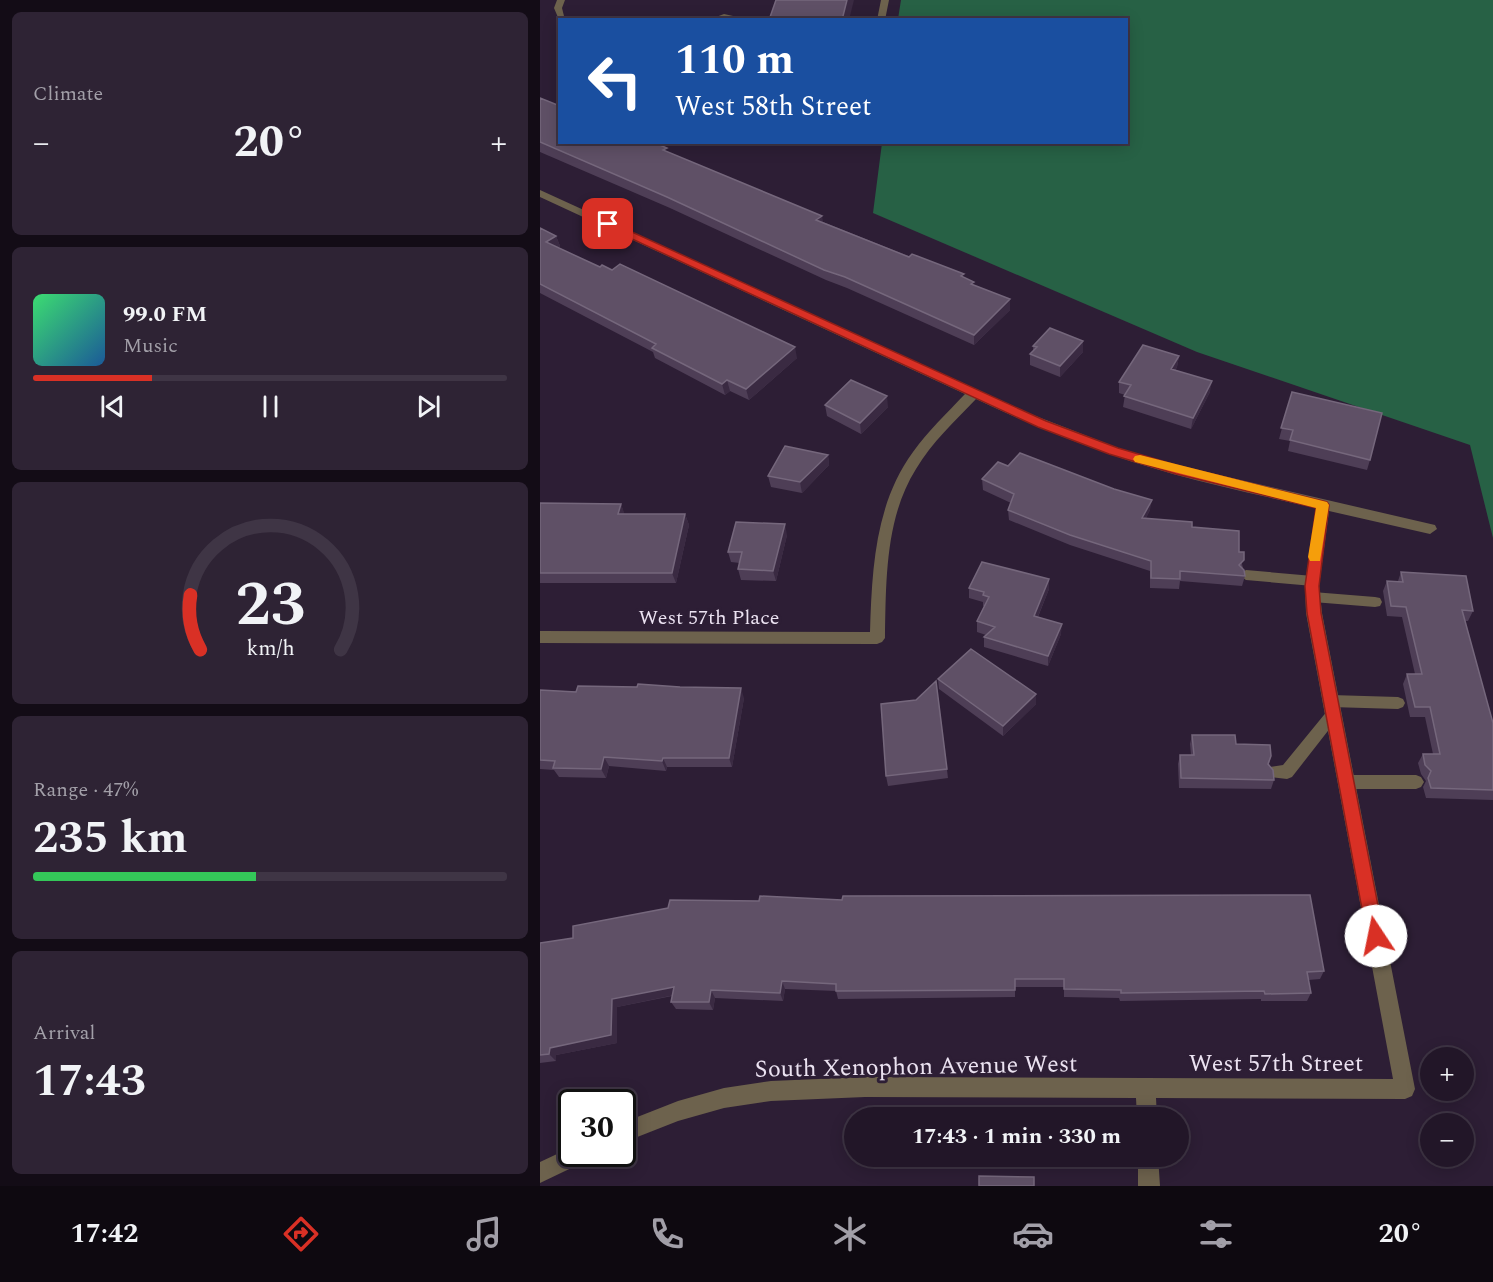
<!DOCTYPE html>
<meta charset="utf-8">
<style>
body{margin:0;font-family:Spectral,serif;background:#2e2334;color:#f1f3f6;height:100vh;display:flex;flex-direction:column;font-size:22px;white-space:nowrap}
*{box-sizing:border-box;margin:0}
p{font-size:20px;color:#a29fa8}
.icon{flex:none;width:33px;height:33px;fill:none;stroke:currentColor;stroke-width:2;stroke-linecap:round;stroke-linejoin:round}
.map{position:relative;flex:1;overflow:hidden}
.panel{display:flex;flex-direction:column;gap:12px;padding:12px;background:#130c16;width:540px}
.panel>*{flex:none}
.top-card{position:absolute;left:18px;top:18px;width:570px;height:126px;border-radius:0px;box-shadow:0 3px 15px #0003,0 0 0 2px #3f3545;background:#1a4fa0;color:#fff;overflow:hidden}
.fabs{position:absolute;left:880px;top:1047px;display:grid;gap:12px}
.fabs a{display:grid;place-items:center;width:54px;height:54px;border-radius:50%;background:#221628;box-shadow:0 3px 15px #0003,0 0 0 2px #3f3545;font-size:30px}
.speed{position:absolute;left:18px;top:1089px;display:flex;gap:12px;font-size:30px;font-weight:700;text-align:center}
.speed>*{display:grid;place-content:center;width:78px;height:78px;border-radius:50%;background:#221628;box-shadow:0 3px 15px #0003,0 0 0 2px #3f3545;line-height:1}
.speed .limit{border:3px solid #111;border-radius:9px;background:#fff;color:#111}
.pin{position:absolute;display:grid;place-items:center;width:51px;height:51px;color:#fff;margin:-26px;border-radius:12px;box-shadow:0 3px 9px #0006}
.me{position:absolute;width:66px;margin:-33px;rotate:349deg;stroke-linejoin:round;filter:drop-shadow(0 0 4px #0008)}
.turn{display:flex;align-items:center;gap:21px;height:126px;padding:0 18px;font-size:27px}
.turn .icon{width:78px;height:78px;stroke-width:2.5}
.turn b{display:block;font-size:42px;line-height:51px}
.big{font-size:45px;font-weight:700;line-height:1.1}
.panel .card{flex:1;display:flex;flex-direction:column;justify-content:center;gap:9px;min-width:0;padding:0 21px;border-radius:9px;background:#2e2334}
.panel .dial{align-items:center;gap:0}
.dial svg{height:156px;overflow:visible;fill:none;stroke:#3f3545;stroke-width:7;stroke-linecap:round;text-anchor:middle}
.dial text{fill:#f1f3f6;stroke:none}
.song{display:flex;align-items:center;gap:18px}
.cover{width:72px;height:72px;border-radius:9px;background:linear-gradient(135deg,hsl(140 70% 55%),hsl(210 70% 35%))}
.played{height:6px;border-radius:3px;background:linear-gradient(90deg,#d93025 25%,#3f3545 25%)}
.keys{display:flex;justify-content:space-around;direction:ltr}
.heat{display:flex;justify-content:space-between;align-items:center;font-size:33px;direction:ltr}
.charge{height:9px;border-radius:4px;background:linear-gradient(90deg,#34c759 47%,#3f3545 0)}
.trip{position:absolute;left:304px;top:1107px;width:345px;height:60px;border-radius:30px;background:#221628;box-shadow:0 3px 15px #0003,0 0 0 2px #3f3545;font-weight:700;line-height:60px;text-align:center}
.tab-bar{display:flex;height:96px;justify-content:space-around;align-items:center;background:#0e0910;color:#a29fa8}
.tab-bar .icon{width:42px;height:42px}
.tab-bar .current{color:#d93025}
.tab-bar b{font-size:27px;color:#f1f3f6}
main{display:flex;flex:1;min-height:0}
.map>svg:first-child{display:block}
.forest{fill:#276145}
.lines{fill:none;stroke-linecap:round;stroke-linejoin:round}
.lane{fill:#6d624d;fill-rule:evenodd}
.street{fill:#6d624d;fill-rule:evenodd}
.wall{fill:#4e3e56}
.shaded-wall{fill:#3a2a42}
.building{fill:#5f5066;stroke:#75677c;stroke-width:1.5}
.route{fill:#d93025;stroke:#8d1f18;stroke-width:1.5}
.slow{fill:#f59e0b}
.labels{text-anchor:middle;stroke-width:6;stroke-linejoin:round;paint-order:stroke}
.street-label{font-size:20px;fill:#ebe2f1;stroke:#2d1e35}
.near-street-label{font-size:24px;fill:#ebe2f1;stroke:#2d1e35}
</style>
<main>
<section class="panel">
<div class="card"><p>Climate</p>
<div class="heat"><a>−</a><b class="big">20°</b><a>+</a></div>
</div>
<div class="card">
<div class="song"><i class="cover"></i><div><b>99.0 FM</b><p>Music</p></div></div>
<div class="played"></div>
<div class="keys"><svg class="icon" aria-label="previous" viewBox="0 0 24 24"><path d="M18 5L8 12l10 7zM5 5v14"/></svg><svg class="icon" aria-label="pause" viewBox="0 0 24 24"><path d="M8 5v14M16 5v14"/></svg><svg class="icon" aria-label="next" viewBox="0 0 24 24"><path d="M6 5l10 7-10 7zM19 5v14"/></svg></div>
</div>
<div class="card dial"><svg viewBox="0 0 100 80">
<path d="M14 69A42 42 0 1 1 86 69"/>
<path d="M14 69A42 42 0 0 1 9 41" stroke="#d93025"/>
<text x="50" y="56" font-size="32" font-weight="700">23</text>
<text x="50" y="72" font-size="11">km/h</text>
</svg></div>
<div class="card"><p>Range · 47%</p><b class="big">235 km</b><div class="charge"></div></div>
<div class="card"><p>Arrival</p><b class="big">17:43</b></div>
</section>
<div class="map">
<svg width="953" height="1186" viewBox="0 0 953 1186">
<rect width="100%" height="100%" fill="#2d1e35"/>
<!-- forest -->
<path class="forest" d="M361,0H953V538L930,445L657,352L333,213L342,143L586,142V20L358,19Z"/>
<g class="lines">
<!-- lane -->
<path class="lane" d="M17,0H25L22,8L25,20H20V22L14,8Z
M341,0H349L345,20H337Z
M184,14L202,18L203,20H168Z
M706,570L773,576L778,577L780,581L778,585L773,586L706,580L699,575Z
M773,592L835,597L840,598L842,602L840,606L835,607L773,602L768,601L766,597L768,593Z
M791,695L858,697L863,699L865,703L863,707L858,709L791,707L786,705L784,701L786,697Z
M793,708L798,710L800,714L798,718L752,777L747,779L730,777L727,772L730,767L743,765L788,710Z
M806,775H876L881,777L884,782L881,787L876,789H806L801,787L798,782L801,777Z"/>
<!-- street -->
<path class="street" d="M0,190L488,413L578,448L636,465L895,525L897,529L890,534L789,511L779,586L782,613L875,1089L872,1096L865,1099L616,1098L617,1118H597L596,1098L325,1097L231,1101L184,1108L138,1121L82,1143V1123L138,1101L184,1088L231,1081L325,1077L853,1079L766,613L765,586L776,508C728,497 680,487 633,474C565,455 499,429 436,399C415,421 392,442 376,469C345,518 346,582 345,638L342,642L337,644L0,643V631L330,632C332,569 335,504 373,452C388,431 407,413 425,394L0,197Z
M32,1147V1154H49L46,1161L0,1183V1162Z
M598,1156H618L620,1186H598Z"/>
</g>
<!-- wall -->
<path class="wall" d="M0,98L128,152L283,222L424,278L434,285L470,299V310L434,345L307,288L286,280L130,208L0,152Z
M0,228L16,236L20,246L18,248L257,358L209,400L190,391L185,395L115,358L113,352L0,293Z
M543,341V352L520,377L490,365V354L493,351V346Z
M639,356L637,367L635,371L670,392L651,429L583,407L585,395L579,393V382Z
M752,392L830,460L827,470L748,451L750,441L739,439Z
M285,405L348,407L321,434L287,416Z
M288,455L289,465L262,493L231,487L228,476Z
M468,466L610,510L606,518L652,527L699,552L705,576L702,586L640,581L639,589L610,588V571L530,545L469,520L468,510L471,503L443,490L442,479Z
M0,503L81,504L84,514H145L149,525L136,583H0Z
M247,535L236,581L201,580L198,569L200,563L191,562L188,552Z
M861,572L933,611L928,621H925L953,723V800L886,798L883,787L886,781L881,774L878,763L883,754H893L885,717H870L863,684L867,674H875L862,617L847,616L843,591L847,581H858Z
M429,588L509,589L498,617L521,634L508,666L444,647V637L446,635L437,632V621L444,606H443V602L429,598Z
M398,679L496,694V704L463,736L399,689Z
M396,681L408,778L348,786L346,776L376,700Z
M0,690L204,698L192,767H127L126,771L69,766L66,778L19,777L14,770L0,769Z
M652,735L696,744L731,756L729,764L734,780L731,789L639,788L638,764L640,755H651L650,744Z
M0,943L784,971L780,979L768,980L771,993L767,1001H721V999L580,1001L579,998L524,997V987H475V997L298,999L296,991L245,989L243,1001L175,998L173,1010L136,1009L131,1002L132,996L77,1007V1043L16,1055V1061L0,1063Z"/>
<!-- shaded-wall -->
<path class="shaded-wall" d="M307,0H314L309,20H302Z
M282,216L284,227L276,220Z
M16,236L20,246L10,253L6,242Z
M470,299V310L434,345V335Z
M543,341V352L520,377V366Z
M255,347L257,358L209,400L206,389Z
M639,356L637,367L629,380L631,369Z
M187,380L190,391L185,395L182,384Z
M672,381L670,392L651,429L653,418Z
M347,396L348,407L321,434L320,423Z
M288,455L289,465L262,493L260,482Z
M612,500L610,510L601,528L602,518Z
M81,504L85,515L78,514Z
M145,514L149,525L136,583L132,573Z
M245,524L247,535L236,581L233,571Z
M509,579V589L494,626V616Z
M522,624L521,634L508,666V656Z
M201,688L204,698L192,767L189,758Z
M496,694V704L463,736V726Z
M64,757L69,766L66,778L61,769Z
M123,758L127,767L126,771L122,761Z
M242,981L245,989L243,1001L240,993Z
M134,987L139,994L77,1007V1043L16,1055V1061L9,1054L10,1048L72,999Z
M171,990L175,998L173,1010L169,1002Z"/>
<!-- building -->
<path class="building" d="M236,0H307L302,20H229Z
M0,98L20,106V142H113L127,148L123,150L282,216L276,220L369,257L372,254L424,274L421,276L434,282L431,284L470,299L434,335L305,277L284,270L127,197L0,142Z
M0,228L16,236L6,242L60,267L62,265L72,270L80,264L255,347L206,389L187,380L182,384L112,348L116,344L0,284Z
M510,328L543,341L520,366L490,354L497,347L493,346Z
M603,345L639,356L631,369L672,381L653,418L584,396L591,385L579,382Z
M311,380L347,396L320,423L285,405Z
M752,392L842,413L830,460L750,440L753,430L741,428Z
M245,446L288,455L260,482L228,476Z
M480,453L574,489L612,500L602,518L652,522V527L699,531V552H704V560L699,565L704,570L705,576L640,571V579L611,578V561L530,535L468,510L474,494L442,479L458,462L468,466Z
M0,503L81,504L78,514H145L132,573H0Z
M196,522L245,524L233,571L198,569L202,552H188Z
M442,562L509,579L494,616L522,624L508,656L444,637L455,627L437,621L449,597L443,595L444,592L429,588Z
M861,572L926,576L933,611L922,610L953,723V790L891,788L888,778L891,771L885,765L883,754H900L890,707H875L867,674H882L866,607L851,606L847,581L863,582Z
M431,649L496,694L463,726L398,679Z
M396,681L407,769L346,776L341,704L376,700Z
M98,684L140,687L201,688L189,758H123L122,761L64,757L61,769L13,768L15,761L0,760V690L36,692L38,686L97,687Z
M652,735H695L696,744L730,745L731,756L728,764L733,770L734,780L641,778L640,755H654Z
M770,895L784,971L767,972L771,993L725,994L724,991L581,993V990L524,989V979H475V990L296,991V984L242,981L240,993L171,990L169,1002H131L134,987L72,999L71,1035L10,1048L9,1054L0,1055V943L33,938V926L128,908L130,900L219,901L220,896L302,900L303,896Z
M439,1176L494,1177V1186H439Z"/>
<!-- route -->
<path class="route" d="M68,221L506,421L578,448L636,465L787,502L789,505L779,586L781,613L844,936L842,941L836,944L830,941L827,936L767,613L765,586L776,508L636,474L569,454L498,427L64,226L63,224Z"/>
<!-- slow -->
<path class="slow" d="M600,455L787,502L789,505L780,561H770L768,557L776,508L595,462L593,459L595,456Z"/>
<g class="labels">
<!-- street labels -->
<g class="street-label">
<text x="169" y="624">West 57th Place</text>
</g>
<!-- near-street labels -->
<g class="near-street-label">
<text x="736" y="1071">West 57th Street</text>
<text transform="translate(376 1066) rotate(-1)" y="8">South Xenophon Avenue West</text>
</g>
</g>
</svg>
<div class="fabs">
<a>+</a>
<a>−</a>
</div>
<div class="speed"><div class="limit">30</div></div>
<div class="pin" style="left:68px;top:224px;background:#d93025"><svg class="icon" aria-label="arrive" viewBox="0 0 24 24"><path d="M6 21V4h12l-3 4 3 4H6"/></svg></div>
<svg class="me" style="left:836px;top:936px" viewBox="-20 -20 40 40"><circle r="19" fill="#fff"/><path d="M0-13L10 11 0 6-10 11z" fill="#d93025"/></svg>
<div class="trip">17:43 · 1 min · 330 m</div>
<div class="top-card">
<div class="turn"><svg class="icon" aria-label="left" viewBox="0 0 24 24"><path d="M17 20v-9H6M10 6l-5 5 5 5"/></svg><div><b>110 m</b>West 58th Street</div></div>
</div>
</div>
</main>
<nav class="tab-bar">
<b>17:42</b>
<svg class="icon current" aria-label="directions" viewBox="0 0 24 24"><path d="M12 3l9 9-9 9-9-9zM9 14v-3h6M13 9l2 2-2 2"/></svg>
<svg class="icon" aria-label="music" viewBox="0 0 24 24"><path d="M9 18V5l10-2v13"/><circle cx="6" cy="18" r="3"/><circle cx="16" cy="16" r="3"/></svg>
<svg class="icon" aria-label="phone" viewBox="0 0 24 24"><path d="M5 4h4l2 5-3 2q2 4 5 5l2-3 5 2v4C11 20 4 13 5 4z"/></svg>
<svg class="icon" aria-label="climate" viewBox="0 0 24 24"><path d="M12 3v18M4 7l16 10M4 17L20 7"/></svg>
<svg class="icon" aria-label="car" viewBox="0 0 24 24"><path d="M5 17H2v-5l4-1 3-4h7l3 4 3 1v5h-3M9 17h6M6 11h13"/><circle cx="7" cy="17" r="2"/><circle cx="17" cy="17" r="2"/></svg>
<svg class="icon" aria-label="filters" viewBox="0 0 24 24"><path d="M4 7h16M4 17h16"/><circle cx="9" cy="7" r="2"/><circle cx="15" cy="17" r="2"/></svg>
<b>20°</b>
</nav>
